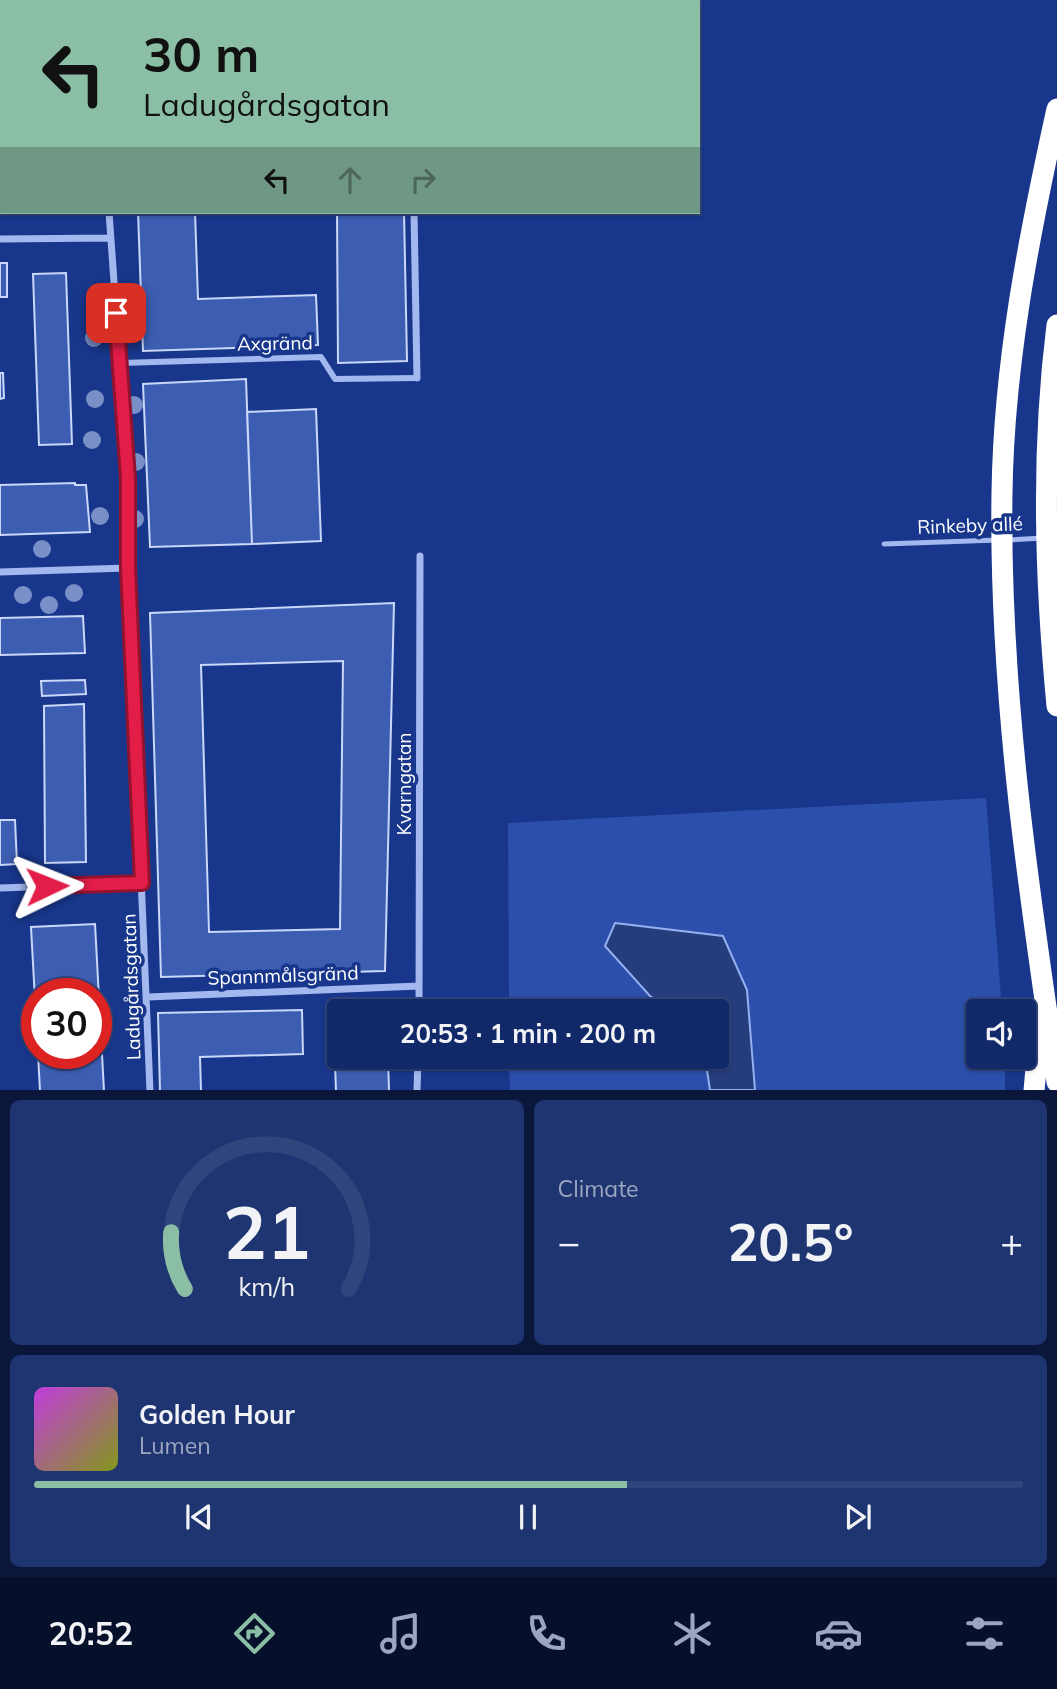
<!DOCTYPE html>
<meta charset="utf-8">
<style>
body{margin:0;font-family:Mulish,sans-serif;background:#1f3571;color:#f1f3f6;height:100vh;display:flex;flex-direction:column;font-size:26px;white-space:nowrap}
*{box-sizing:border-box;margin:0}
p{font-size:23px;color:#9ca6c0}
.icon{flex:none;width:38px;height:38px;fill:none;stroke:currentColor;stroke-width:2;stroke-linecap:round;stroke-linejoin:round}
.map{position:relative;height:1090px;overflow:hidden}
.drawer{display:flex;flex-direction:column;gap:10px;padding:10px;background:#0a173a;flex:1}
.drawer>*{flex:none}
.guide{position:absolute;left:0px;top:0px;width:700px;height:214px;box-shadow:0 2px 5px #0004,0 0 0 2px #31457d;background:#8abfa5;color:#111;overflow:hidden}
.fabs{position:absolute;left:966px;top:999px;display:grid;gap:14px}
.fabs a{display:grid;place-items:center;width:70px;height:70px;border-radius:7px;background:#122969;box-shadow:0 2px 5px #0004,0 0 0 2px #31457d;font-size:35px}
.speed{position:absolute;left:21px;top:978px;display:flex;gap:14px;font-size:35px;font-weight:700;text-align:center}
.speed>*{display:grid;place-content:center;width:91px;height:91px;border-radius:50%;background:#122969;box-shadow:0 2px 5px #0004,0 0 0 2px #31457d;line-height:1}
.speed .limit{border:10px solid #d22;background:#fff;color:#111}
.pin{position:absolute;display:grid;place-items:center;width:60px;height:60px;color:#fff;margin:-30px;border-radius:14px;box-shadow:0 4px 10px #0006}
.me{position:absolute;width:77px;margin:-38px;rotate:88deg;stroke-linejoin:round;filter:drop-shadow(0 0 5px #0008)}
.turn{display:flex;align-items:center;gap:24px;height:147px;padding:0 28px;font-size:32px}
.turn .icon{width:91px;height:91px;stroke-width:2.5}
.turn b{display:block;font-size:49px;line-height:60px}
.lanes{display:flex;align-items:center;height:66px;padding:0 28px;background:#0003;justify-content:center;gap:35px;direction:ltr}
.lanes .off{opacity:.35}
.big{font-size:52px;font-weight:700;line-height:1.1}
.drawer .tile{flex:1;display:flex;flex-direction:column;justify-content:center;gap:10px;min-width:0;padding:0 24px;border-radius:10px;background:#1f3571}
.drawer .dial{align-items:center;gap:0}
.dial svg{height:182px;overflow:visible;fill:none;stroke:#31457d;stroke-width:7;stroke-linecap:round;text-anchor:middle}
.dial text{fill:#f1f3f6;stroke:none}
.song{display:flex;align-items:center;gap:21px}
.cover{width:84px;height:84px;border-radius:10px;background:linear-gradient(135deg,hsl(290 70% 55%),hsl(70 70% 35%))}
.played{height:7px;border-radius:4px;background:linear-gradient(90deg,#8abfa5 60%,#31457d 60%)}
.keys{display:flex;justify-content:space-around;direction:ltr}
.heat{display:flex;justify-content:space-between;align-items:center;font-size:38px;direction:ltr}
.drawer .tiles{flex:1;display:grid;gap:10px;grid-template-columns:1fr 1fr}
.tile:last-child{grid-column:span 2}
.trip{position:absolute;left:327px;top:999px;width:402px;height:70px;border-radius:7px;background:#122969;box-shadow:0 2px 5px #0004,0 0 0 2px #31457d;font-weight:700;line-height:70px;text-align:center}
.menu{display:flex;height:112px;justify-content:space-around;align-items:center;background:#07102a;color:#9ca6c0}
.menu .icon{width:49px;height:49px}
.menu .selected{color:#8abfa5}
.menu b{font-size:32px;color:#f1f3f6}
.map>svg:first-child{display:block}
.green{fill:#2b4faa}
.water{fill:#263d7d;stroke:#95b0f1;stroke-width:2}
.building{fill:#3c5db2;stroke:#c9d7fa;stroke-width:2;fill-rule:evenodd}
.lines{fill:none;stroke-linecap:round;stroke-linejoin:round}
.service{stroke:#a3b8ee;stroke-width:5}
.pedestrian{stroke:#a3b8ee;stroke-width:6}
.minor{stroke:#a3b8ee;stroke-width:7}
.motorway{stroke:#fff;stroke-width:21}
.tree{fill:#798fc8}
.route-casing{stroke:#92132f;stroke-width:18}
.route{stroke:#e11d48;stroke-width:12}
.labels{text-anchor:middle;stroke-width:7;stroke-linejoin:round;paint-order:stroke}
.street-label{font-size:19px;fill:#fff;stroke:#18378c}
</style>
<div class="map">
<svg width="1057" height="1091" viewBox="0 0 1057 1091">
<rect width="100%" height="100%" fill="#18378c"/>
<!-- green -->
<path class="green" d="M986,798L1002,1011L978,1012V1057H1005V1090H510L509,1057H718V1012L509,1011L508,823Z"/>
<!-- water -->
<path class="water" d="M615,923L723,936L747,990L755,1090H710L705,1057H718V1012L677,1011L650,996L605,946Z"/>
<!-- building -->
<path class="building" d="M0,0H36L2,2V14Z
M0,44H2L1,200L0,180Z
M138,212H195L198,299L316,295L318,345L143,351Z
M337,212H404L407,361L338,363Z
M0,263H7V297H0Z
M66,273L72,444L39,445L33,274Z
M0,373H3L4,398L0,399Z
M246,379L252,544L150,547L143,384Z
M316,409L321,541L252,544L247,412Z
M75,483V485H86L90,532L0,535V485Z
M394,603L385,971L161,977L150,613ZM343,661L340,929L209,932L201,665Z
M83,616L85,653L0,655V618Z
M85,680L86,694L42,696L41,681Z
M84,704L86,862L45,863L44,706Z
M0,820H15L17,864L0,865Z
M95,924L104,1091H40L38,1054H96V994H37V1036L31,927Z
M387,1007V1012H340V1057H388L389,1091H336L333,1009Z
M302,1010L303,1054L200,1057L201,1091H160L158,1013Z"/>
<g class="lines">
<!-- service -->
<path class="service" d="M1008,540L1043,538
M884,544L998,540"/>
<!-- pedestrian -->
<path class="pedestrian" d="M121,363L321,357L335,379L417,378"/>
<!-- minor -->
<path class="minor" d="M98,0V2
M411,0V2
M109,212L128,478V568L150,1091
M414,212L417,378
M0,239L110,238
M0,572L128,568
M0,888L142,883
M148,997L419,986
M419,1012L420,556
M417,1091L418,1057"/>
<!-- motorway -->
<path class="motorway" d="M1057,109C1029,236 1004,362 1002,492C999,690 1028,887 1057,1082
M1057,325C1041,452 1045,579 1057,706
M1034,1091L1040,1022"/>
</g>
<!-- trees -->
<g class="tree">
<circle cx="136" cy="304" r="9"/>
<circle cx="94" cy="338" r="9"/>
<circle cx="95" cy="399" r="9"/>
<circle cx="134" cy="405" r="9"/>
<circle cx="92" cy="440" r="9"/>
<circle cx="136" cy="462" r="9"/>
<circle cx="100" cy="516" r="9"/>
<circle cx="135" cy="519" r="9"/>
<circle cx="42" cy="549" r="9"/>
<circle cx="74" cy="593" r="9"/>
<circle cx="23" cy="595" r="9"/>
<circle cx="49" cy="605" r="9"/>
</g>
<g class="lines">
<defs>
<path id="route" d="M47,886L142,883L128,568V478L116,313"/>
</defs>
<!-- route casing -->
<use href="#route" class="route-casing"/>
<!-- route -->
<use href="#route" class="route"/>
</g>
<g class="labels">
<!-- street labels -->
<g class="street-label">
<text transform="translate(275 343) rotate(-1)" y="7">Axgränd</text>
<text transform="translate(970 525) rotate(-2)" y="7">Rinkeby allé</text>
<text transform="translate(404 784) rotate(-90)" y="7">Kvarngatan</text>
<text transform="translate(283 975) rotate(-2)" y="7">Spannmålsgränd</text>
<text transform="translate(131 987) rotate(-92)" y="7">Ladugårdsgatan</text>
</g>
</g>
</svg>
<div class="fabs">
<a><svg class="icon" aria-label="sound" viewBox="0 0 24 24"><path d="M4 9h4l5-4v14l-5-4H4zM17 9q2 3 0 6"/></svg></a>
</div>
<div class="speed"><div class="limit">30</div></div>
<div class="pin" style="left:116px;top:313px;background:#d93025"><svg class="icon" aria-label="arrive" viewBox="0 0 24 24"><path d="M6 21V4h12l-3 4 3 4H6"/></svg></div>
<svg class="me" style="left:47px;top:886px" viewBox="-20 -20 40 40"><path d="M0-17L14 15 0 8-14 15z" fill="#e11d48" stroke="#fff" stroke-width="4"/></svg>
<div class="trip">20:53 · 1 min · 200 m</div>
<div class="guide">
<div class="turn"><svg class="icon" aria-label="left" viewBox="0 0 24 24"><path d="M17 20v-9H6M10 6l-5 5 5 5"/></svg><div><b>30 m</b>Ladugårdsgatan</div></div>
<div class="lanes"><svg class="icon" aria-label="left" viewBox="0 0 24 24"><path d="M17 20v-9H6M10 6l-5 5 5 5"/></svg><svg class="icon off" aria-label="ahead" viewBox="0 0 24 24"><path d="M12 20V5M6 11l6-6 6 6"/></svg><svg class="icon off" aria-label="right" viewBox="0 0 24 24"><path d="M7 20v-9h11M14 6l5 5-5 5"/></svg></div>
</div>
</div>
<section class="drawer">
<div class="tiles">
<div class="tile dial"><svg viewBox="0 0 100 80">
<path d="M14 69A42 42 0 1 1 86 69"/>
<path d="M14 69A42 42 0 0 1 8 44" stroke="#8abfa5"/>
<text x="50" y="56" font-size="32" font-weight="700">21</text>
<text x="50" y="72" font-size="11">km/h</text>
</svg></div>
<div class="tile"><p>Climate</p>
<div class="heat"><a>−</a><b class="big">20.5°</b><a>+</a></div>
</div>
<div class="tile">
<div class="song"><i class="cover"></i><div><b>Golden Hour</b><p>Lumen</p></div></div>
<div class="played"></div>
<div class="keys"><svg class="icon" aria-label="previous" viewBox="0 0 24 24"><path d="M18 5L8 12l10 7zM5 5v14"/></svg><svg class="icon" aria-label="pause" viewBox="0 0 24 24"><path d="M8 5v14M16 5v14"/></svg><svg class="icon" aria-label="next" viewBox="0 0 24 24"><path d="M6 5l10 7-10 7zM19 5v14"/></svg></div>
</div>
</div>
</section>
<nav class="menu">
<b>20:52</b>
<svg class="icon selected" aria-label="directions" viewBox="0 0 24 24"><path d="M12 3l9 9-9 9-9-9zM9 14v-3h6M13 9l2 2-2 2"/></svg>
<svg class="icon" aria-label="music" viewBox="0 0 24 24"><path d="M9 18V5l10-2v13"/><circle cx="6" cy="18" r="3"/><circle cx="16" cy="16" r="3"/></svg>
<svg class="icon" aria-label="phone" viewBox="0 0 24 24"><path d="M5 4h4l2 5-3 2q2 4 5 5l2-3 5 2v4C11 20 4 13 5 4z"/></svg>
<svg class="icon" aria-label="climate" viewBox="0 0 24 24"><path d="M12 3v18M4 7l16 10M4 17L20 7"/></svg>
<svg class="icon" aria-label="car" viewBox="0 0 24 24"><path d="M5 17H2v-5l4-1 3-4h7l3 4 3 1v5h-3M9 17h6M6 11h13"/><circle cx="7" cy="17" r="2"/><circle cx="17" cy="17" r="2"/></svg>
<svg class="icon" aria-label="filters" viewBox="0 0 24 24"><path d="M4 7h16M4 17h16"/><circle cx="9" cy="7" r="2"/><circle cx="15" cy="17" r="2"/></svg>
</nav>
